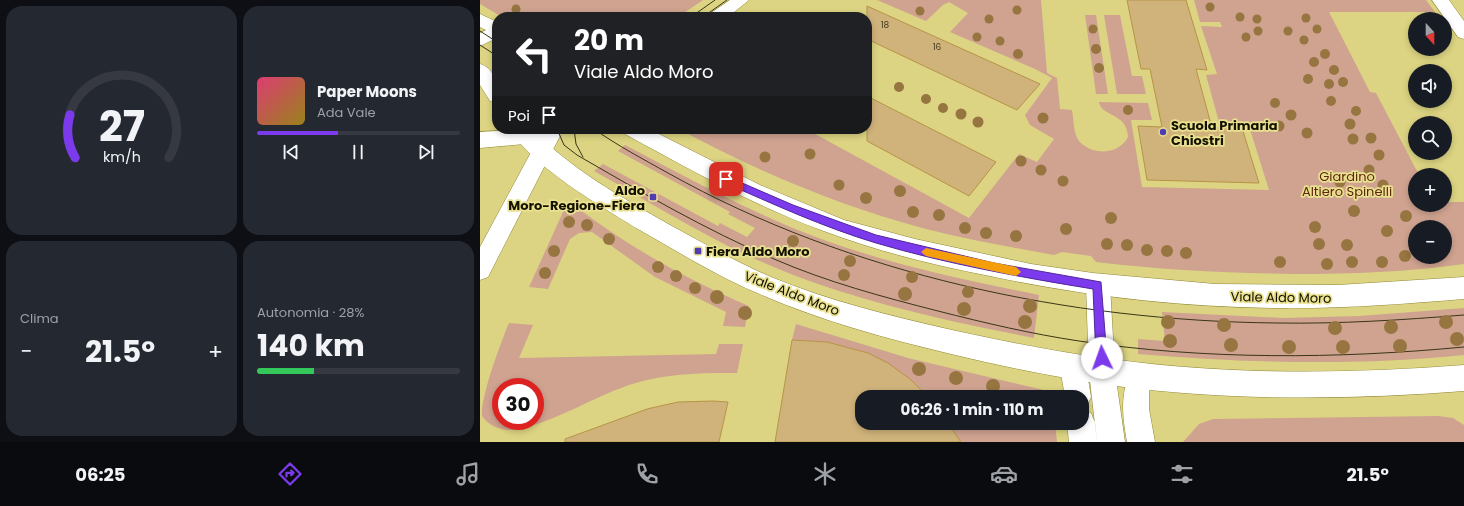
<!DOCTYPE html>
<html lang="it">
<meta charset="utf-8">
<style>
body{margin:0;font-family:Poppins,sans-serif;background:#242831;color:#f1f3f6;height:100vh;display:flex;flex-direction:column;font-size:15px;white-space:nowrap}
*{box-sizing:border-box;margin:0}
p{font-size:13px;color:#9ea1a6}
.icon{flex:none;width:22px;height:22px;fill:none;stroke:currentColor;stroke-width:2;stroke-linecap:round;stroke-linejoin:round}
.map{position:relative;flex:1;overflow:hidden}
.details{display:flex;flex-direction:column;gap:6px;padding:6px;background:#0d0f14;width:480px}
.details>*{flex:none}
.guide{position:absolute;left:12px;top:12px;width:380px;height:122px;border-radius:16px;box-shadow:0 2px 6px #0003;background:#202124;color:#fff;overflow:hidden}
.needle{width:26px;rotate:159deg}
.controls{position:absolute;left:928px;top:12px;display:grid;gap:8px}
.controls a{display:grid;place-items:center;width:44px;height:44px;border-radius:50%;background:#171b24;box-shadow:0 2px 6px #0003;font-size:20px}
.speed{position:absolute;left:12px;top:378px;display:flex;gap:8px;font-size:20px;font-weight:700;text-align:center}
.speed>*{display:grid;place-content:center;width:52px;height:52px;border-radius:50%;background:#171b24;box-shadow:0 2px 6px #0003;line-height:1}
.speed .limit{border:6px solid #d22;background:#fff;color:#111}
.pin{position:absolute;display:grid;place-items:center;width:34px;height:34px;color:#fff;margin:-17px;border-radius:8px;box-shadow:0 2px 6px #0006}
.me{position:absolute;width:44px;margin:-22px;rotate:357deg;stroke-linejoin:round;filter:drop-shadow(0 0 3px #0008)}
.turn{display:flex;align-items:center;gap:14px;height:84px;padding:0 16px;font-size:18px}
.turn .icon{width:52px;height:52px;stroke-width:2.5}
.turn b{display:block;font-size:28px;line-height:34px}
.then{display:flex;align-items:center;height:38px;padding:0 16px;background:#0003;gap:8px;font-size:15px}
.big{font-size:30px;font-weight:700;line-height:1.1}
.details .widget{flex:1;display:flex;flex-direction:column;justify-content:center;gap:6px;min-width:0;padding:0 14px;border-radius:16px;background:#242831}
.details .dial{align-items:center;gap:0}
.dial svg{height:104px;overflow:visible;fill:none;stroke:#363941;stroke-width:7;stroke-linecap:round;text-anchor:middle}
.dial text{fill:#f1f3f6;stroke:none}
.song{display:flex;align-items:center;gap:12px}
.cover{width:48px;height:48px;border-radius:6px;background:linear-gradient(135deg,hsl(340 70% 55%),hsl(50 70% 35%))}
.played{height:4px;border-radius:2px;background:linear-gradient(90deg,#7c3aed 40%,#363941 40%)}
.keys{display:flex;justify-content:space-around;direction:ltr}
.heat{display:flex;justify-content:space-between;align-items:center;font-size:22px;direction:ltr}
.charge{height:6px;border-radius:3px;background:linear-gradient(90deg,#34c759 28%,#363941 0)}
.details .tiles{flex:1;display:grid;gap:6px;grid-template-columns:repeat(2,1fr)}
.trip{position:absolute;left:375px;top:390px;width:234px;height:40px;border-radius:16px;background:#171b24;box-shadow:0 2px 6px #0003;font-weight:700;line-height:40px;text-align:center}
.tabs{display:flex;height:64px;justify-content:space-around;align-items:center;background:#090b0e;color:#9ea1a6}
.tabs .icon{width:28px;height:28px}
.tabs .active{color:#7c3aed}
.tabs b{font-size:18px;color:#f1f3f6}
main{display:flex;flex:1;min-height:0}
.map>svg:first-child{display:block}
.green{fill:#cfa390;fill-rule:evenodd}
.building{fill:#d0b37b;stroke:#b79347}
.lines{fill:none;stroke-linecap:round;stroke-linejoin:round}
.minor-casing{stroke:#908836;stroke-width:1}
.major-casing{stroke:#908836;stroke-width:1}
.minor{fill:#fff;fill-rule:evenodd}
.major{fill:#fff;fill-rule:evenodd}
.tram{stroke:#393518;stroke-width:1}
.tree{fill:#977541}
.route{fill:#7c3aed;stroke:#51269a}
.slow{fill:#f59e0b}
.poi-dot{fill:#4f3cb4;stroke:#e9e18f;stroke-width:1.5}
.labels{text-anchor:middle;stroke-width:3.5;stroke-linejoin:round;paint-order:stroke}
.far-number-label{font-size:9px;fill:#433a1f}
.poi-label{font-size:13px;font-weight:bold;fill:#141100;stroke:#e9e18f;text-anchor:start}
.park-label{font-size:13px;fill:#5f270c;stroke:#e9e18f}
.street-label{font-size:13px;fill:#141100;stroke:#e9e18f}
</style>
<main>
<section class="details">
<div class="tiles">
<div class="widget dial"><svg viewBox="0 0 100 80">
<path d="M14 69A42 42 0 1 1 86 69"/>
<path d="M14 69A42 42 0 0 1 10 36" stroke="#7c3aed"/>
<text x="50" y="56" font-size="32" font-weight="700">27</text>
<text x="50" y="72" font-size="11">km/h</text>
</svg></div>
<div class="widget">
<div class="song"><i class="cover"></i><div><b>Paper Moons</b><p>Ada Vale</p></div></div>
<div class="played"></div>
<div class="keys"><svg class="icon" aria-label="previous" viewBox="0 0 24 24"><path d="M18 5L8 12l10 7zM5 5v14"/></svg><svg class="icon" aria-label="pause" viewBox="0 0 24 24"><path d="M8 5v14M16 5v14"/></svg><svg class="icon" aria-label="next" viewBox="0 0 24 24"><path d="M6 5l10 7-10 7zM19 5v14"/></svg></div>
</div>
<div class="widget"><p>Clima</p>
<div class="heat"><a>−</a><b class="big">21.5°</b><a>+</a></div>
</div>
<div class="widget"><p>Autonomia · 28%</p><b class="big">140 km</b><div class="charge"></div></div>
</div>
</section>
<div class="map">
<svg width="984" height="442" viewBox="0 0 984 442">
<rect width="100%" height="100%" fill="#dcd482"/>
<!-- green -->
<path class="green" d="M0,0H223L198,17H22L0,4Z
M397,0H561L567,73L577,78L580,109L592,110C594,120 593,133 599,141C612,156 639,155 648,137C647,112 621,117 619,102L668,103L672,120H651L662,187L789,190L768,123L739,122L726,75L737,74L721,26L742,27L740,22H720L714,0H946L955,12H849L890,92L896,93L939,175H935V205H965V202H984V264C928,272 871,274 815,274C748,273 682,270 616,262L611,256L582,252L574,255C531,247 488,240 446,229C359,206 278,172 199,129H326L489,218L539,154L557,162L574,139L550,125L545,115L572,78L555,69L470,32L488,13L469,2L463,5L446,21ZM935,227H965V257H935Z
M605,15H616L628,94H616Z
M624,15H640L652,76H662L666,94H637Z
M145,145C208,178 270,212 336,237C408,264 484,280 559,295L554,338C458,319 360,298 271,257C217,232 166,200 114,171L123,164L238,226L240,223L267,237L275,228L248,214L250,212L138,151Z
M95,206C149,247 206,279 269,306L265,327L243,326L246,312L175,277L112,232L99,233L90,239L68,289L49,287L83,212L89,207Z
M984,308V355C875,366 767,363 658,354V339L685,341L682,312L804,318L879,316Z
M29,323L53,325L39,358L236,354L239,344H263L257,373C227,373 196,373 167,380C121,390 75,425 31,430C21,431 8,425 2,416C0,398 21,342 29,323ZM21,387H55V421H21Z
M316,324L428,358L568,391L572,397H449L430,379L388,353L347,342L312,340Z
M958,416L973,418L984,425V442H703L719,424L733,419Z
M468,423H575L577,442H479Z"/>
<!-- building -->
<path class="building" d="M647,0H706L727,70L716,69L732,128H762L779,183L667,180L658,126L682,127L670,69H661Z
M387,6L560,84L537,110L387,39Z
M387,96L516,162L489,196L387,141Z
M312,340L347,342L388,353L408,363L430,379L448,397H382V423H468L481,442H295Z
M233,401L248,402L239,442H85V439L167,409L198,402Z"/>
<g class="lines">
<defs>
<path id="minor" d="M250,0H269L248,17H229L231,13Z
M952,0H969L984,21V39L978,37Z
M17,25V38L0,46V33Z
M50,129H80L82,132L8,277L0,280V247L56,143L0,148V132Z
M618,275L626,278L630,286L635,372L645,442H617L609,372L606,286L610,278Z
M593,354L602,358L606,367L611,397L607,406L602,409V397H585L580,367L584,358Z
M661,363L670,367L674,376L669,392V409L675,442H647C642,412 640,395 652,367Z
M602,410L611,413L615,423L617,442H589L587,423H602Z"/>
<path id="major" d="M0,14L17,22V36L0,27Z
M0,64C17,69 17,88 17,103L10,101L0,85Z
M30,129H52C92,170 141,197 190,225C223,243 256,262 291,277C349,301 411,316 472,330C527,342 582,353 638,360C752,375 869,374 984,365V391C869,400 751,401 636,386C580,378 525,367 471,354C404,338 338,320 275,292C235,275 197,251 158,229C122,207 51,166 30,129Z
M142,129H169L280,185L364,220L435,239L551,264L613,273L735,284L858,285L984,277V299C922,304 859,309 796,308C700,307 604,296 510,276C453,265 396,251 341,230C273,205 209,169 145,134Z"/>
</defs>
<!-- minor casing -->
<use href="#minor" class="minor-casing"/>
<!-- major casing -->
<use href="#major" class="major-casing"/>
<!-- minor -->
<use href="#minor" class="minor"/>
<!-- major -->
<use href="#major" class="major"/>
<!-- tram -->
<path class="tram" d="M211,17L235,0
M223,17L247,0
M0,31L17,42
M0,45L17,56
M77,129L84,145L97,155C161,192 226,230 294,259C347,282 403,297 458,311C505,323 552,334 599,341C726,360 856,359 984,347
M94,129L96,144L103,157
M114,129C138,146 163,159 188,173C370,275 590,321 797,323C860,324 922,320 984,315"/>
</g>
<!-- trees -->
<g class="tree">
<circle cx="730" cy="7" r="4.5"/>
<circle cx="36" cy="9" r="4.5"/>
<circle cx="537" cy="10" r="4.5"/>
<circle cx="440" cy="11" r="4.5"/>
<circle cx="760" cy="17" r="4.5"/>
<circle cx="826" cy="18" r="4.5"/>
<circle cx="509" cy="19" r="4.5"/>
<circle cx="777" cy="19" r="4.5"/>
<circle cx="613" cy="29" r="4.5"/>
<circle cx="837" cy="29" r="4.5"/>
<circle cx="778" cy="31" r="4.5"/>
<circle cx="808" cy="31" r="4.5"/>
<circle cx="497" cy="37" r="4.5"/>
<circle cx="766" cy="37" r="4.5"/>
<circle cx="824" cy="40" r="4.5"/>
<circle cx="520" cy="41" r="4.5"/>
<circle cx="616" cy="49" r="5"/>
<circle cx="538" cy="54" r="5"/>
<circle cx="845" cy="54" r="5"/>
<circle cx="834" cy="62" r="5"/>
<circle cx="619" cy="68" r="5"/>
<circle cx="854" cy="70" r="5"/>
<circle cx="828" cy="79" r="5"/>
<circle cx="863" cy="82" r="5"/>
<circle cx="849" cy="84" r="5"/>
<circle cx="419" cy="87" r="5"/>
<circle cx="446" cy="99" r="5"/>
<circle cx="851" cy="101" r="5"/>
<circle cx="795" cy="103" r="5"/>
<circle cx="463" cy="108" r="5"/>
<circle cx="648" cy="110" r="5"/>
<circle cx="876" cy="111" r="5"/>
<circle cx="481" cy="114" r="5.5"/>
<circle cx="811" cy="115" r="5.5"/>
<circle cx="563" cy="118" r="5.5"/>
<circle cx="498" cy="122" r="5.5"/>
<circle cx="870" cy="124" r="5.5"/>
<circle cx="799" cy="126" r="5.5"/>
<circle cx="827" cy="133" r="5.5"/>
<circle cx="891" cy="138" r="5.5"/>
<circle cx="873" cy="139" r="5.5"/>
<circle cx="330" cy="154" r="5.5"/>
<circle cx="899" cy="155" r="5.5"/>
<circle cx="285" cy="157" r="5.5"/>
<circle cx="541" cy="161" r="5.5"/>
<circle cx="561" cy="170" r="5.5"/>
<circle cx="889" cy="170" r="5.5"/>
<circle cx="583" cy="181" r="5.5"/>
<circle cx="860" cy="182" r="5.5"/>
<circle cx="359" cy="185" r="5.5"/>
<circle cx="903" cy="185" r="5.5"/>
<circle cx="420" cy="191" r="6"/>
<circle cx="386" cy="198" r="6"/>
<circle cx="874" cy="211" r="6"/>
<circle cx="433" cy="212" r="6"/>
<circle cx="459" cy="215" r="6"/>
<circle cx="926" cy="216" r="6"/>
<circle cx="631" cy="218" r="6"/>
<circle cx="89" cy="222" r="6"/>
<circle cx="107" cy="225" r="6"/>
<circle cx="835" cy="227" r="6"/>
<circle cx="485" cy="228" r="6"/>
<circle cx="586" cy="229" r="6"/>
<circle cx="907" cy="231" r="6"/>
<circle cx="506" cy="233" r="6"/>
<circle cx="536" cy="236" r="6"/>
<circle cx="129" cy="239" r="6"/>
<circle cx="313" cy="241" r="6"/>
<circle cx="627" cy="244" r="6"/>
<circle cx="839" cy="244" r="6"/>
<circle cx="647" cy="245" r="6"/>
<circle cx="867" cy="245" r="6"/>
<circle cx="667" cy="250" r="6"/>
<circle cx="74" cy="251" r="6"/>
<circle cx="687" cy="251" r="6"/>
<circle cx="306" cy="252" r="6"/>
<circle cx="706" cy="253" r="6"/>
<circle cx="925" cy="256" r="6"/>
<circle cx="370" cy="261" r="6"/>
<circle cx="800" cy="262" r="6"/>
<circle cx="872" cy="262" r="6"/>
<circle cx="902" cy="262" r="6"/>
<circle cx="847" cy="264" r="6"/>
<circle cx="178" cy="267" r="6"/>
<circle cx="65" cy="273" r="6"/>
<circle cx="364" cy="275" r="6"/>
<circle cx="196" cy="276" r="6"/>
<circle cx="432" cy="277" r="6"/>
<circle cx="215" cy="288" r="6"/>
<circle cx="488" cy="292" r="6"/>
<circle cx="425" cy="294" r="7"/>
<circle cx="237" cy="297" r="7"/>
<circle cx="550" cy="306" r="7"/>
<circle cx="484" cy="309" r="7"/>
<circle cx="265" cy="313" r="7"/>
<circle cx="545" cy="322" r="7"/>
<circle cx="688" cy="322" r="7"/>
<circle cx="966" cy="322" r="7"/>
<circle cx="744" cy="325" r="7"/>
<circle cx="911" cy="327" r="7"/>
<circle cx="855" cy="328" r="7"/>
<circle cx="977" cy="339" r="7"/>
<circle cx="690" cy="341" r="7"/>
<circle cx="751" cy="345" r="7"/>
<circle cx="920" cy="346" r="7"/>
<circle cx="809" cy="347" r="7"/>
<circle cx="863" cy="347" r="7"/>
<circle cx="439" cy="369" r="7"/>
<circle cx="476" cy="378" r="7"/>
<circle cx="513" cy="386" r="7"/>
</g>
<!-- route -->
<path class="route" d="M246,176L313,205L396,235L514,263L621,282L627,358L625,361L622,363L618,361L616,358L613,289C540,277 467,264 396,243C343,227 293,204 243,182L242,179Z"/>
<!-- slow -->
<path class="slow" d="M446,248L536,267L541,272L536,276L446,256L441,252Z"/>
<!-- markers -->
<g class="poi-dot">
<circle cx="683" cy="132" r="4"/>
<rect x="169" y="193" width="8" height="8" rx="2"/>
<rect x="214" y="247" width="8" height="8" rx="2"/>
</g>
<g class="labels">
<!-- far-number labels -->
<g class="far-number-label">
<text x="405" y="28">18</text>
<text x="457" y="50">16</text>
</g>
<!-- poi labels -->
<g class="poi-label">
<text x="691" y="130">Scuola Primaria<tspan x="691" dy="15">Chiostri</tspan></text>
<text x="165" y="195" text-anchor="end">Aldo<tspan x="165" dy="15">Moro-Regione-Fiera</tspan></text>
<text x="226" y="256">Fiera Aldo Moro</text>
</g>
<!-- park labels -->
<g class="park-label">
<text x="867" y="181">Giardino<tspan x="867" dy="15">Altiero Spinelli</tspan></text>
</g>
<!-- street labels -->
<g class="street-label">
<text transform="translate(312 293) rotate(21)" y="5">Viale Aldo Moro</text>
<text transform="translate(801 297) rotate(1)" y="5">Viale Aldo Moro</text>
</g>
</g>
</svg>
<div class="controls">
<a><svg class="needle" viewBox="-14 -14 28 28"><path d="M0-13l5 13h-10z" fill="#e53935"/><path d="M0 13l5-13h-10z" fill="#9ea1a6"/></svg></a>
<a><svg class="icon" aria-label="sound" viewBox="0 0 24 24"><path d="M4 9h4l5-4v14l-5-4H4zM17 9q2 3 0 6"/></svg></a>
<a><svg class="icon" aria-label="search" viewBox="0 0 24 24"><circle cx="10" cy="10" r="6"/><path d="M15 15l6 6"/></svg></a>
<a>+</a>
<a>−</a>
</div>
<div class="speed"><div class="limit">30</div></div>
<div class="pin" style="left:246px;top:179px;background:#d93025"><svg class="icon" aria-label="arrive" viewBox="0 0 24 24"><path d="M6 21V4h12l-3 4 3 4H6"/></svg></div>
<svg class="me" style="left:622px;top:358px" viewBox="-20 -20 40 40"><circle r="19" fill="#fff"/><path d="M0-13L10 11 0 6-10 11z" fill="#7c3aed"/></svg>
<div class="trip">06:26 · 1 min · 110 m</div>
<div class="guide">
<div class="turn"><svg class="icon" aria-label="left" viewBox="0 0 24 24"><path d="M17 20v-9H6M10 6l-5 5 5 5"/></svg><div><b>20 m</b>Viale Aldo Moro</div></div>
<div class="then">Poi<svg class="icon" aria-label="arrive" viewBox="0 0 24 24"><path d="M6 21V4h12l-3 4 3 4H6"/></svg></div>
</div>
</div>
</main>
<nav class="tabs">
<b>06:25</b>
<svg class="icon active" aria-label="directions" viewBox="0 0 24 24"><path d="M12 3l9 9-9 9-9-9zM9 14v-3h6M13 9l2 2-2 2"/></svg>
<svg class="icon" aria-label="music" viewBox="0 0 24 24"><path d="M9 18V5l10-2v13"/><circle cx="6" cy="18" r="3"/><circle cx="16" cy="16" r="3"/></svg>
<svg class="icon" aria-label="phone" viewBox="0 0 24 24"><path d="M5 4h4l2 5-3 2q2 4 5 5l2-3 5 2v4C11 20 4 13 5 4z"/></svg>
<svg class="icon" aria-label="climate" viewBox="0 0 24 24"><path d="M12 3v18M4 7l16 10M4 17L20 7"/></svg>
<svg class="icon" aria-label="car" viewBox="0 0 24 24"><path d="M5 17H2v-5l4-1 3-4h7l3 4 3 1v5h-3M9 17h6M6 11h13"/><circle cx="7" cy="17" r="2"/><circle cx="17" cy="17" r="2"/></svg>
<svg class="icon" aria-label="filters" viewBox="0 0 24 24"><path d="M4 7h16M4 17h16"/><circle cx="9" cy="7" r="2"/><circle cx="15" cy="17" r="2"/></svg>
<b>21.5°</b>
</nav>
